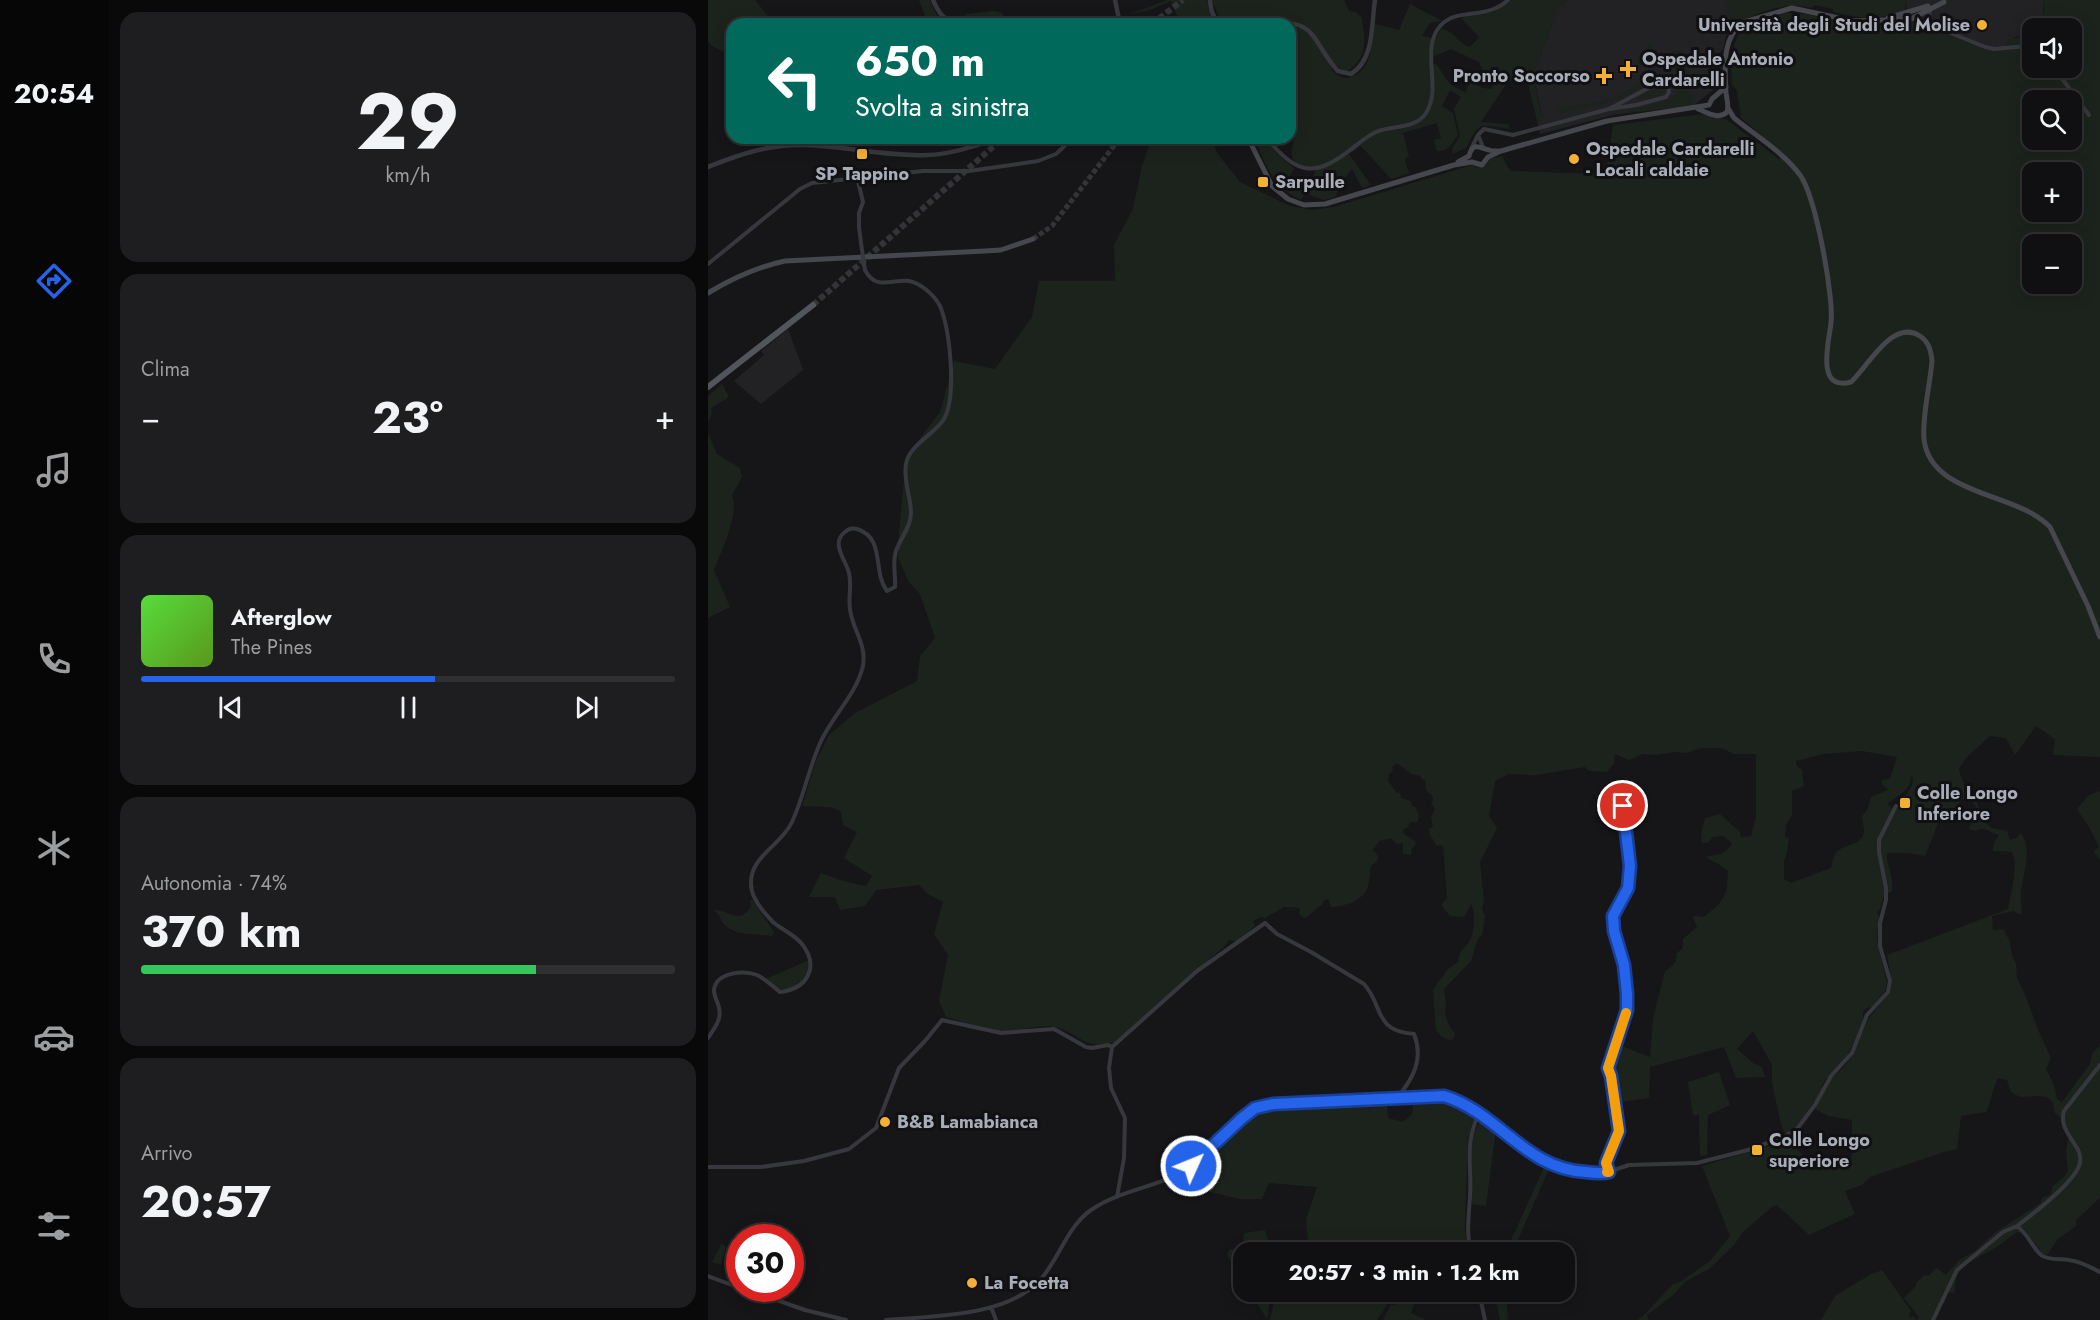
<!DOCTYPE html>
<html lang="it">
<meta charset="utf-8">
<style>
body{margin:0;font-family:Jost,sans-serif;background:#1e1e20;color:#f1f3f6;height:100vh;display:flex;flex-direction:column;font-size:22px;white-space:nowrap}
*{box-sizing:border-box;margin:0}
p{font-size:20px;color:#9c9d9f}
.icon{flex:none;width:33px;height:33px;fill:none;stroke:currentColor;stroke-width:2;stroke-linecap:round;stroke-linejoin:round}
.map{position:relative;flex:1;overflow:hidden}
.side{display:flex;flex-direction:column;gap:12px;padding:12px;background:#09090a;width:600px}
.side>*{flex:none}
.banner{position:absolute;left:18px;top:18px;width:570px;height:126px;border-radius:18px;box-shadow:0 3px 15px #0003,0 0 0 2px #303032;background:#00695c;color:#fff;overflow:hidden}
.fabs{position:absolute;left:1314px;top:18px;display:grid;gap:12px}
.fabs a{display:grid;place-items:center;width:60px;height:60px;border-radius:12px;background:#101012;box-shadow:0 3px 15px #0003,0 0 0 2px #303032;font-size:30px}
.speed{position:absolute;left:18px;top:1224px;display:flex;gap:12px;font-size:30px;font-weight:700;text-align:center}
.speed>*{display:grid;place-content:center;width:78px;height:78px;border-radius:50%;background:#101012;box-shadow:0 3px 15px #0003,0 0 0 2px #303032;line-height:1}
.speed .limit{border:9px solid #d22;background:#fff;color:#111}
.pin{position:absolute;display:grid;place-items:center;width:51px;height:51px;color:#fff;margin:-26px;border:3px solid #fff;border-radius:50%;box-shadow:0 2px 6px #0007}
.me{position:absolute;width:66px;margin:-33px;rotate:46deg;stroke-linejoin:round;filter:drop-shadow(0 0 4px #0008)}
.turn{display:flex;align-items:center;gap:21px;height:126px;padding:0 30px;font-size:27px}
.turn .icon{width:78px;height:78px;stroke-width:2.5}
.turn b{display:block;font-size:42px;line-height:51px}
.big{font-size:45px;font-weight:700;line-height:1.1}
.side .widget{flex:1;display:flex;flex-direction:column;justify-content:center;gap:9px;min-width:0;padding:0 21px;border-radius:18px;background:#1e1e20}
.side .dial{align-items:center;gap:0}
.dial b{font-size:78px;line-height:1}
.song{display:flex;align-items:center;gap:18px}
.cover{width:72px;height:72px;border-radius:9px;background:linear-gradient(135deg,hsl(110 70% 55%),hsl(90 70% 35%))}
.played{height:6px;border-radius:3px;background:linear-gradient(90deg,#2563eb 55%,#303032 55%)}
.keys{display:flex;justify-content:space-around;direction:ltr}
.heat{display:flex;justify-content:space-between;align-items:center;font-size:33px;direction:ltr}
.charge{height:9px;border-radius:4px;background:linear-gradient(90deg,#34c759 74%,#303032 0)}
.trip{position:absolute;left:525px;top:1242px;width:342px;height:60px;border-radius:18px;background:#101012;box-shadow:0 3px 15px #0003,0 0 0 2px #303032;font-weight:700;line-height:60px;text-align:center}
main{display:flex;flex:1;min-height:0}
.menu{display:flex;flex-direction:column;width:108px;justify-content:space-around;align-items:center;background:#060607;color:#9c9d9f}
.menu .icon{width:42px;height:42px}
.menu .active{color:#2563eb}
.menu b{font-size:27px;color:#f1f3f6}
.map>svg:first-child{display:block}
.built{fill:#222225}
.green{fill:#1c231d;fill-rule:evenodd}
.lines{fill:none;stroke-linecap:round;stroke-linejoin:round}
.secondary-tunnel{stroke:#333438;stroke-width:5;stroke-dasharray:5 2.5;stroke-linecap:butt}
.primary-tunnel{stroke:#333438;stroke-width:6;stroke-dasharray:6 3;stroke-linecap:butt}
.minor{stroke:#37383d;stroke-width:4}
.tertiary{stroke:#37383d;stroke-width:4.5}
.secondary{stroke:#45474d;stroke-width:5}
.primary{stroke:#53555c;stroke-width:6}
.minor-bridge{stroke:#37383d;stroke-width:4}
.route-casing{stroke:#184099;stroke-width:15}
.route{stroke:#2563eb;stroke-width:10}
.slow{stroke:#f59e0b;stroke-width:10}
.poi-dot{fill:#f2b134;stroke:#111113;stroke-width:2}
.labels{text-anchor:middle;stroke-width:6;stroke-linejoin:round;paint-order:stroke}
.poi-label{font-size:18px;font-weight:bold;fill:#a8adb8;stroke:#111113;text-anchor:start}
</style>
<main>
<nav class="menu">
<b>20:54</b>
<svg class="icon active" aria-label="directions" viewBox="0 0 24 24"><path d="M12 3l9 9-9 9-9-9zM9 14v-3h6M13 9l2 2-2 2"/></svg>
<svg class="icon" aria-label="music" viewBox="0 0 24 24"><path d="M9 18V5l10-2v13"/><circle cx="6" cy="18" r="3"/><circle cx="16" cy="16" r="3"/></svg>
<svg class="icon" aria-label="phone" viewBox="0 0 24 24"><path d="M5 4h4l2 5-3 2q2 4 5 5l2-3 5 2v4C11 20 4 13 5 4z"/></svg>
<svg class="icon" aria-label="climate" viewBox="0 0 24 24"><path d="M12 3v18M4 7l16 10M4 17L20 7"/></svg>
<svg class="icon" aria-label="car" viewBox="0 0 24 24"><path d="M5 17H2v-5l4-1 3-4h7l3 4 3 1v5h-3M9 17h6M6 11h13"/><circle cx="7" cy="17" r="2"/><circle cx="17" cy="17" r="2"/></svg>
<svg class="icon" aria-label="filters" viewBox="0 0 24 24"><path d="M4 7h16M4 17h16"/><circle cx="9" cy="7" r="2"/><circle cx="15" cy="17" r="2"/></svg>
</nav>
<section class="side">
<div class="widget dial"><b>29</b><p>km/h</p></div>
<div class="widget"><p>Clima</p>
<div class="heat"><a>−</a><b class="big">23°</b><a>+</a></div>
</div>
<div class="widget">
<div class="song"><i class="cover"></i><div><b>Afterglow</b><p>The Pines</p></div></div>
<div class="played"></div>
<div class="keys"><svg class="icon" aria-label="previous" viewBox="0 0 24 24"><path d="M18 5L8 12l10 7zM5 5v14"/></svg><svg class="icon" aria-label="pause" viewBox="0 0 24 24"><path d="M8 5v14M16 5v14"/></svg><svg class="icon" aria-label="next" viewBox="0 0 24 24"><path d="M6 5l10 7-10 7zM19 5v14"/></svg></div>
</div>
<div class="widget"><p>Autonomia · 74%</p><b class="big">370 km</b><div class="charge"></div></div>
<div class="widget"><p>Arrivo</p><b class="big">20:57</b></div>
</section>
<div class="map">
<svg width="1392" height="1320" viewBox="0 0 1392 1320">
<rect width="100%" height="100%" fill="#161618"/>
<!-- built -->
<path class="built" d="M858,0H1019L1024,25L1019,33L1015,49L1010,55V60L1014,63L1013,75L1010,86L985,106L909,114L832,134L829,121L835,120L825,75L851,5L856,4Z
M1198,0H1335V27L1324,28V35L1307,37L1294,50L1286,51L1271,47L1199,19Z
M80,329L95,370L53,404L26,381L56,355L53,351Z"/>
<!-- green -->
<path class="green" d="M0,0H47L59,15L60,24H24V56L4,46L0,41Z
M211,0H222C226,11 229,19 240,24H209L217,16Z
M459,0H499L504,24H473L463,1L442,10L422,14Z
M504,0H636L641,11L648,12L654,18C657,41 660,56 640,71L632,69L630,66L623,68C628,75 634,80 643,77C664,71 664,42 667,24L691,30L702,4L734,21L722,23L714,36L728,39L733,29C746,30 750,44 762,47L771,37L753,18L785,12L803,0H858L856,4L851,5L825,75L832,109L836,115L835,120L829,121L819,79H806L799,83L773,122L800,124L802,129L782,126H773L767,131L758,148L744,154L745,147L752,136L746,109L753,97L742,90L734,106L745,113L750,135C744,143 740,152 729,151L726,140L733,138L729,123L695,133L701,157H698L697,161L701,173L683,179L653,146L641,154L663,185L654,188L644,169L634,181L627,197L615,200L597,193L593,200C565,187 559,168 547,141V138H556L570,155L586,168L578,183L595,191C600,185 608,176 607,167C583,167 580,158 587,136L582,130V116C590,110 595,100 582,96V24H558V17C538,26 530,27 511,17ZM743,49L771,62L776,74L786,79L784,89L775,88L762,82L757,93L742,84L728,64L722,65V58Z
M1019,0H1198L1197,11C1167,20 1155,19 1125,12V9L1106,5L1104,8C1076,1 1050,13 1024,25Z
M1335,0H1392V757L1345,755L1347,739L1328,726L1307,755L1298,738L1282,736L1258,758L1251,769C1251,772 1253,776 1254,779C1260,793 1251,790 1268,800C1272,809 1274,822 1283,827C1286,829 1295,830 1299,831L1302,840L1308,838L1313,833C1325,851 1315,872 1313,892C1312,900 1315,907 1313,915L1305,911L1284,916L1285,930L1293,929L1297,931V934L1301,939L1304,955L1308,964L1309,978L1316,992L1331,1032L1343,1058L1338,1069L1345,1083L1349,1099L1354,1102L1382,1064L1384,1053L1392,1046V1198L1368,1220V1226L1350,1239L1339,1255L1335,1254L1315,1228L1312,1233L1309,1232C1301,1237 1293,1245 1285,1249C1273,1256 1258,1262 1250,1274C1246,1281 1248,1287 1246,1293L1240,1292L1236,1303L1231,1305L1223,1320H1209L1211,1317L1196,1298L1208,1286V1283L1217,1275L1220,1276L1229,1268L1238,1275L1251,1260L1267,1251L1286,1233L1324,1209L1332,1203L1335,1197L1342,1195L1345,1186L1356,1177L1360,1170L1358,1151L1361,1133L1356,1121L1347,1113L1345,1103L1339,1097L1328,1096L1312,1097L1303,1092L1299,1080L1290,1078C1284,1089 1284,1101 1278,1112L1253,1116L1249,1149L1239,1151L1162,1177L1154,1185L1137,1191L1147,1214L1101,1235L1069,1205L1064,1207L1035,1232L1026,1245L1001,1269L978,1281L964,1296L939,1315L940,1320H929L935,1316L965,1284L972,1282L1002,1261L1022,1236L994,1166L1045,1151L1081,1138L1100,1162L1130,1161L1144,1157V1120L1120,1116L1107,1109L1124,1077L1135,1068L1143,1057L1161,1018L1182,992L1184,984L1179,955L1300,909L1305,884L1307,861L1304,852L1285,851L1286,843L1291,835L1276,829H1270L1268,831L1261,829L1269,809L1266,803L1256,799L1252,800L1249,809L1252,814L1251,818L1241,815L1231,821L1217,856L1200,853H1179C1178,867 1186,874 1184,891L1176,896L1172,909L1169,912L1171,916L1169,939L1179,983L1177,991L1165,1007L1158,1008L1155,1012V1019L1147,1040L1137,1060L1117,1080L1109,1098L1089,1127L1077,1134L1073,1125L1064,1082V1065L1045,1031L1029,1049L1045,1063L1054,1067L1057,1077L1028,1078L1016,1047L942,1067L941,1098L912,1102C905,1076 899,1071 911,1045L942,1057L945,1019L957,971C964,967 970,962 968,954L975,948V939L989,927L985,918L987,916L996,917L1011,904L1016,896L1019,888L1020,871C1015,865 1005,862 997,857C1010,854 1018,856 1024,843L1015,836L1005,837L999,843H994L993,834L997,818L1012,814L1032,832L1033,837L1043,836L1048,817V754H1026L1013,748H993L979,753L966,752L949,755L935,754L921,760L907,754L906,763L899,772L881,771L877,767L828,775L801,774L787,781L781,816L789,828L772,862L776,900L774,908L777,916L774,935L770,939L763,961L736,989L738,1004L737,1015L743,1029L747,1033L746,1037L743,1041L733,1036L728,1030L725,990L739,970L750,962C751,951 755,950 761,942C767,933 768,913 763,904L756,917L742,916L733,905L739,898L735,845L729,846L722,835L721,829L725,826L723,817L727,809L723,803L725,800L724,795L718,790L717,780H715L711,775L703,774L689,763L684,767L685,771L681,774L680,781L688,792L692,793L693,798L703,801L704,806L707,807L711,816L709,823L702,822L700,827L695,830L696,834L707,841L708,844L704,848L703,855L695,854V843L689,844L683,838L671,841L665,850L670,856L669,861L663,866C662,872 662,879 660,886C657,900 636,907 623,907L620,899L616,900L614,905C606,908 604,915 596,918L591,914L592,908L576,907L557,918L553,917L545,921L547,926L529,942L521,940L516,947L488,970L407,1042C379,1051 374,1036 351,1028C335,1023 313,1031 296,1031C280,1032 254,1021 238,1017L231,1001L240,955L226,934L235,902L218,893L212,885L168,890L157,906L132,910L127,897H101L113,873L135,881L158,886L164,876L136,858L149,832L135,825L133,811L123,807L94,806L108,761L121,735L147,713L209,681L212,656L227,638L212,594L201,582L190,558L191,533L198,457L232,412L246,361L287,369L324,317L331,281H407L406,245L425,209L434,166L444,138H484L504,141L510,154L532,182L582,206L604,210L626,207L764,165L770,167L777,166L782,159L794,156L802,171L898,174L905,125L996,114L1019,120L1071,159L1076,155L1033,118L1029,90L1024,85L1023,64L1027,42L1032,31L1042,25L1079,13L1098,14L1156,27L1195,23L1199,19L1271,47L1286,51L1296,47L1299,40L1324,35V68H1364V28H1334L1331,17L1336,13ZM1324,100H1364V140H1324ZM1324,172H1364V212H1324ZM1324,244H1364V284H1324ZM1154,751L1189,757L1182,779L1174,780V784L1180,790L1163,797L1159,810L1154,816C1154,821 1156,826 1156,831C1155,847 1134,843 1127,854C1125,858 1124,864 1123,868L1083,883L1076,879V861L1079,853L1081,838L1077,837L1078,825L1084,815V791L1096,786L1094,770L1089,766L1088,761L1115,754ZM1203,776L1205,778L1204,786L1189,810L1181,806L1180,803C1191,795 1203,790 1203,776Z
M285,11L293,12L296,16V24H255L254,20L258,14Z
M942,42L945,43L933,67L916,74L921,67L929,64Z
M972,50L987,105L909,114L965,99C978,83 963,70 964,52Z
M952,72C950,75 944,79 939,83C912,103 880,107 849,114L848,105C854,105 861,106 867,105C900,103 926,88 952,72Z
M951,88L956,91L955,95L929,100L930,97Z
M14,384L21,397L3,408L4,414L0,421V396Z
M0,433L9,454L32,468L34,477L24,495C32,513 13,552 6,570L22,607L0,618Z
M1392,791V861L1386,851L1391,847L1381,827L1369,809L1381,795Z
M44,900L66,932L64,936C49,933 29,937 17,925C11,920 15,918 6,910C21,909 31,927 43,906L42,901Z
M101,960C102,978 89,990 71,989L58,979Z
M1011,1072L1022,1105L1000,1115L999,1155L992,1156L991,1115H985L980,1082Z
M719,1099C737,1100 755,1100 767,1115L760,1139L757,1226L759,1252H587L600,1240L598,1220L609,1187L561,1183L554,1199H531L494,1190L490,1187L485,1169C510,1146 530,1115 564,1106L671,1102L679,1106L680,1118L695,1122L704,1114L706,1100Z
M773,1120L788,1129L778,1206L764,1204C764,1183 759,1135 773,1120Z
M837,1165L842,1167L841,1169L805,1251L801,1245Z
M557,1230L562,1244L561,1251L564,1252H536L535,1282L519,1255L522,1249L534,1250L536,1233Z
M13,1244L18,1246L13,1265L4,1262Z
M1174,1270L1203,1311L1201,1315L1203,1318L1205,1316L1208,1320H1113L1128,1295L1162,1275Z
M542,1292H567L563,1296L559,1319Z
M572,1292H669V1295L678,1299L679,1305L669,1320H562L567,1298Z
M693,1292H711L703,1313L718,1320H675L683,1304L687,1306V1301Z
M774,1292H798L800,1320H792L788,1302L776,1304Z"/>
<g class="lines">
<!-- secondary-tunnel -->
<path class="secondary-tunnel" d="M325,239L344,226L412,138"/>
<!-- primary-tunnel -->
<path class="primary-tunnel" d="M444,24L475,0
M105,305L295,138"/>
<!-- minor -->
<path class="minor" d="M1206,18L1277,47L1286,49L1320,46L1324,47
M1220,23L1222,10
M1346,68L1381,115
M770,135L775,147
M558,138C588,172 604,180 642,150C650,144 659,136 668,132C684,125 707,130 718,113C735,87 711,49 733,25C750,7 777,21 800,0
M763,149L770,135L776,129L805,135L901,109L928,105L958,97L961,92L959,78L901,109
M149,177L155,202L151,213V227L153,243
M0,264L92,189L104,183L215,171H261L330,161L348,154L365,138
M0,1038C8,1026 15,1018 10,1004C8,999 6,995 6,990C8,972 36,970 49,975C58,979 65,987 72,992C99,989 112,967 94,944C86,934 74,930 65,922C56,913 43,898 43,884C42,856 73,846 84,822C96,796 101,767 113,741C125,715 148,695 155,666C159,644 144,629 142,609C140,598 144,585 141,573C138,560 122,543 137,532C140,529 145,528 149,529C178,538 164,572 179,591L187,587C188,575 184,564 188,551C192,539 203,527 203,513C203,497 195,481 198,464C201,445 227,434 236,419C249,396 242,330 232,306C227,296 213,283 201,281C183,279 168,291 157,270
M0,1167H53L96,1161L141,1149L168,1128L191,1068L217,1041L234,1020L293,1033L346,1029L378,1047L384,1048L400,1045L404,1047
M901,1171L898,1163L911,1131L903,1076L900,1068L919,1010L916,965L906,931L905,916L919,888L922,866L915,806
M409,1197L416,1158L417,1118L403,1088L401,1068L404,1047L489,971L557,923L569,934L603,952L656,984C676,1006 665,1031 706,1034C716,1059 705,1079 689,1098
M1309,1226C1325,1214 1368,1181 1372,1163C1373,1156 1371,1150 1367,1145C1360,1133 1352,1125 1356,1111L1392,1065
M763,1252C758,1234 761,1215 762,1196C764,1164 756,1145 771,1113
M0,1276L32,1288
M34,1288L97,1310L138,1320
M771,1292L777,1320
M283,1307L288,1320
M178,1320C225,1316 300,1317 333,1279C352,1257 359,1227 383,1210C414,1188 457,1187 487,1164C508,1147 522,1120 547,1108C552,1106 559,1105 565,1104L736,1096L751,1101L771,1113L824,1153L844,1166L876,1172L897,1173L921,1165L989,1163L1040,1150L1076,1137L1089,1129L1107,1105L1123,1076L1144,1053L1159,1015L1180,992L1182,981L1172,946V923L1178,900V888L1171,852V840L1188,806
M1225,1320L1249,1270L1295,1232L1309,1226C1320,1234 1324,1247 1333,1255C1341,1261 1353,1258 1361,1260C1372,1261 1382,1267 1392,1272"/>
<!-- tertiary -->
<path class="tertiary" d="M225,0C231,14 236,20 251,24
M407,0L412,24
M502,0C503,10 504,17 512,24
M254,24L284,20L313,24
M560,24C610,17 603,42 630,71L643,74C667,59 663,25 667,0
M0,167C32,154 62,144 97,145C138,146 179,157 220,155C245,154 269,145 292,138"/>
<!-- secondary -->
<path class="secondary" d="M1180,18L1220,6
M1020,108L1026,118C1048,136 1076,153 1092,175C1107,196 1119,268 1122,295C1123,304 1124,314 1123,323C1121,341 1107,392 1143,382C1160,367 1184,318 1212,336C1221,342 1223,351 1224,361C1222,386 1214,415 1216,439C1222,496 1309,492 1342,527L1380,606L1392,637
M990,109C1000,113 1011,120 1019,112C1021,105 1019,100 1018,93C1017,69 1013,37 1036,22L1084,8L1145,21L1203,19L1236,2
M540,138L564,186L580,199L596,205L617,204L746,165L764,162L774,165L780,157L793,151L899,121L1001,105L1004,99L1018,87
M750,162L761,156C765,141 772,148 781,150C784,151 788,151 792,151
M0,293C25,278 49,267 77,261L277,251L293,250L325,239"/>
<!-- primary -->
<path class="primary" d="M0,387L105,305"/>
<!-- minor-bridge -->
<path class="minor-bridge" d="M153,243L157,270"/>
</g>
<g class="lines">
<defs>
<path id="route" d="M483,1166L533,1119L547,1108L565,1104L736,1096C791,1113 817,1169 878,1172C886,1173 894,1174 901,1172L898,1163L911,1131L903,1076L900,1068L919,1010V994L916,965L906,931L905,916L920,888L922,866L915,806"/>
</defs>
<!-- route casing -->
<use href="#route" class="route-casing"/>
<!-- route -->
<use href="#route" class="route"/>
<!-- slow -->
<path class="slow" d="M899,1172H901L898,1163L911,1131L903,1076L900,1068L918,1013"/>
</g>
<!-- markers -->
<g class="poi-dot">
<circle cx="1274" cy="25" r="6"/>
<path d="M917 60h6v6h6v6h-6v6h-6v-6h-6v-6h6z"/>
<path d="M893 67h6v6h6v6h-6v6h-6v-6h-6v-6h6z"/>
<rect x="148" y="148" width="12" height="12" rx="3"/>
<circle cx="866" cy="159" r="6"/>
<rect x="549" y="176" width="12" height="12" rx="3"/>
<rect x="1191" y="797" width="12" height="12" rx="3"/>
<circle cx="177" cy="1122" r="6"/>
<rect x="1043" y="1144" width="12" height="12" rx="3"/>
<circle cx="264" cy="1283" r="6"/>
</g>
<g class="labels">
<!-- poi labels -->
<g class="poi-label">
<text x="1262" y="31" text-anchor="end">Università degli Studi del Molise</text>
<text x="934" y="65">Ospedale Antonio<tspan x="934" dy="21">Cardarelli</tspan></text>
<text x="882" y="82" text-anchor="end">Pronto Soccorso</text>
<text x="878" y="155">Ospedale Cardarelli<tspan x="878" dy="21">- Locali caldaie</tspan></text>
<text x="154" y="180" text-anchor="middle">SP Tappino</text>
<text x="567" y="188">Sarpulle</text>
<text x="1209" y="799">Colle Longo<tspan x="1209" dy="21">Inferiore</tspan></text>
<text x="189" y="1128">B&amp;B Lamabianca</text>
<text x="1061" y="1146">Colle Longo<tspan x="1061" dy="21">superiore</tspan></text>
<text x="276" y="1289">La Focetta</text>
</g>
</g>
</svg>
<div class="fabs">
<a><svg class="icon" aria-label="sound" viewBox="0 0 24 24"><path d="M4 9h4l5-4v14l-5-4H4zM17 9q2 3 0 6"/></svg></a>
<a><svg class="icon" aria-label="search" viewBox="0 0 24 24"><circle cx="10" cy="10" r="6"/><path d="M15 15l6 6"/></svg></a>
<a>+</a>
<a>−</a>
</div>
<div class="speed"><div class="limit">30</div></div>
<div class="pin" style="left:915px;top:806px;background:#d93025"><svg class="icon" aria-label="arrive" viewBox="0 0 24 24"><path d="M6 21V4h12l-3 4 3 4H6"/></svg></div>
<svg class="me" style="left:483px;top:1166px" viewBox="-20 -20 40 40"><circle r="17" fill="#2563eb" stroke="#fff" stroke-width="3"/><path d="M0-11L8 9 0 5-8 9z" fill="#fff"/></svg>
<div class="trip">20:57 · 3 min · 1.2 km</div>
<div class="banner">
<div class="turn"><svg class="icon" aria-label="left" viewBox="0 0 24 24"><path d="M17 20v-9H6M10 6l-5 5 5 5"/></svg><div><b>650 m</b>Svolta a sinistra</div></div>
</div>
</div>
</main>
